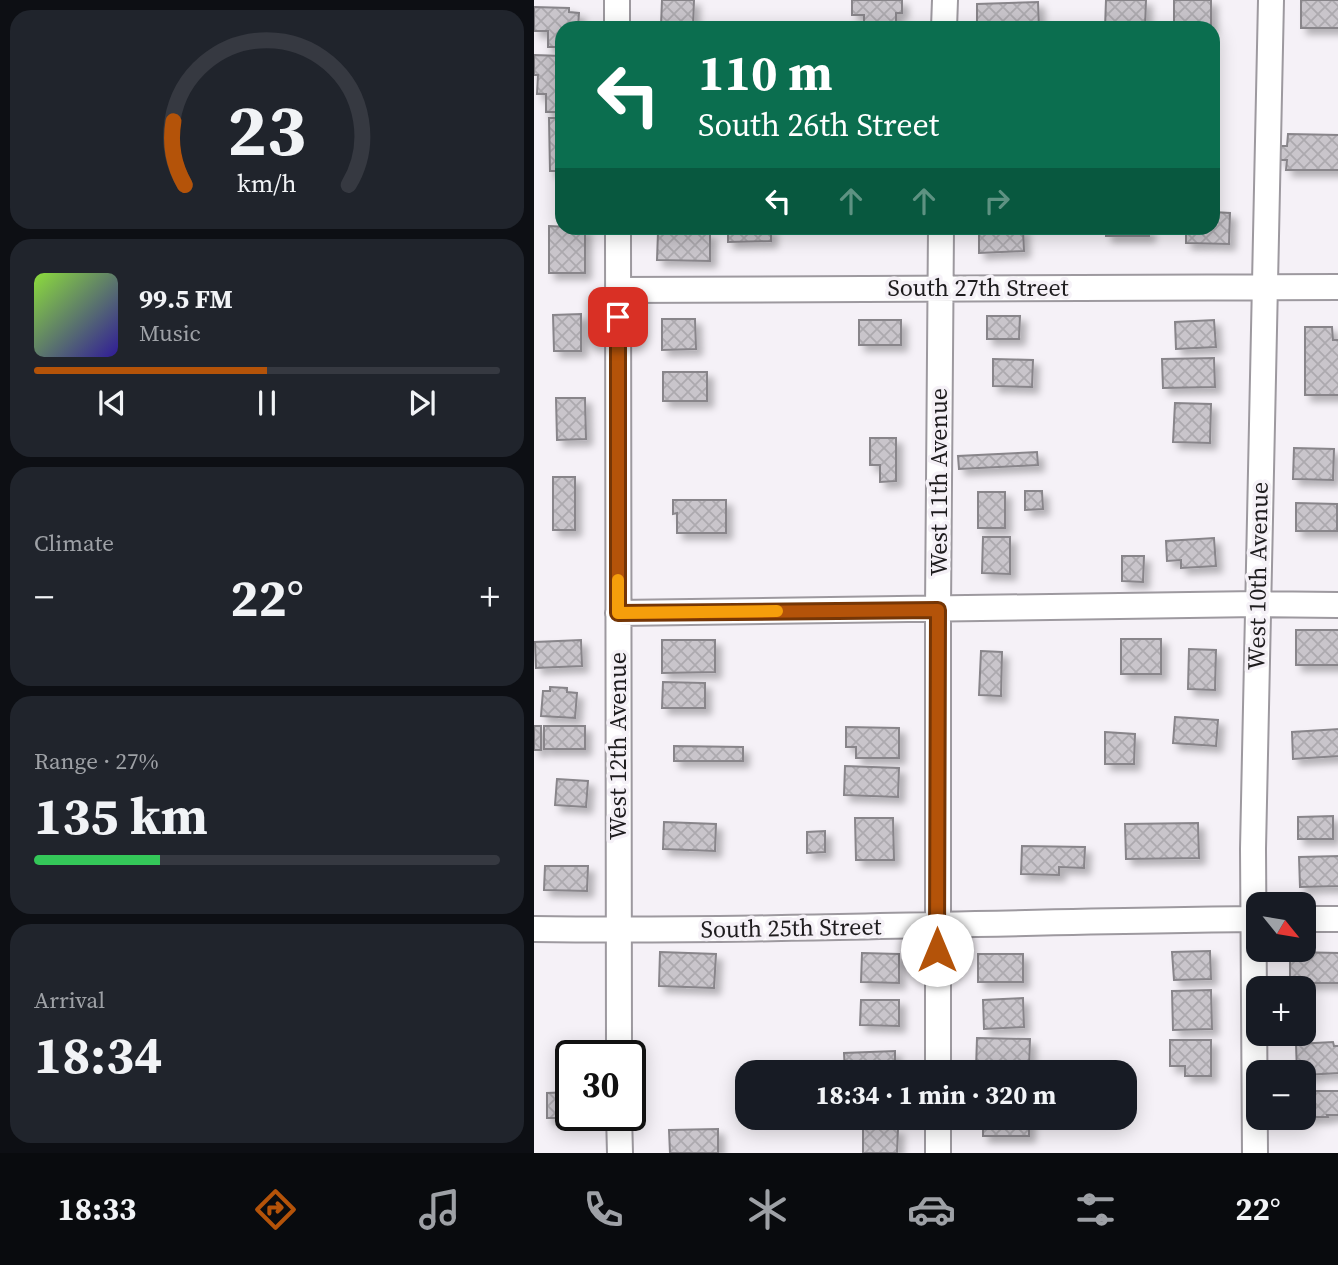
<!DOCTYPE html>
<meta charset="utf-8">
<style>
body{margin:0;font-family:"Source Serif 4",serif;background:#20242c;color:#f1f3f6;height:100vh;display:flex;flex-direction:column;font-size:26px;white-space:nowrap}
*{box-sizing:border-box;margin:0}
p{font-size:23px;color:#9ea1a6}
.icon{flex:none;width:38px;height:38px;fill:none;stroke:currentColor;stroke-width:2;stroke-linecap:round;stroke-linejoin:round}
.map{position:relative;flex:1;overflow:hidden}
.details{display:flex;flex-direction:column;gap:10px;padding:10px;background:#0d0f14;width:534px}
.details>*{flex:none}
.banner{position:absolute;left:21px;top:21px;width:665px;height:214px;border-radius:21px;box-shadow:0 4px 18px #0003;background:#0b6e4f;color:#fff;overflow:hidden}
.needle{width:46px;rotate:120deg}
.buttons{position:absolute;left:712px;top:892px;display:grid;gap:14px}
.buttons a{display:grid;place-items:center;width:70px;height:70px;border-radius:14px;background:#171b24;box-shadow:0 4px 18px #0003;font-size:35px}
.speed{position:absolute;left:21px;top:1040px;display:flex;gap:14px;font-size:35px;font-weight:700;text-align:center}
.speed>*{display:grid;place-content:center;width:91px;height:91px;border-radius:50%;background:#171b24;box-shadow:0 4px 18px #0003;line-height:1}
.speed .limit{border:4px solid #111;border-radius:10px;background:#fff;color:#111}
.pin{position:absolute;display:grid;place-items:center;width:60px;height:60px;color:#fff;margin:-30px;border-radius:14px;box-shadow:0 4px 10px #0006}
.me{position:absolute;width:77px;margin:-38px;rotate:0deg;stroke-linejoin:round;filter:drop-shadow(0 0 5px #0008)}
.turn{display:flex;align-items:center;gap:24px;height:147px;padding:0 28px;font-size:32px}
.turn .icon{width:91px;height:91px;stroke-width:2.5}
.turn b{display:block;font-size:49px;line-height:60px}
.lanes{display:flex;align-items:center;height:66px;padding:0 28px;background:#0003;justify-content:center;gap:35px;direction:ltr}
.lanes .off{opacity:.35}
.big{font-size:52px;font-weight:700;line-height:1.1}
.details .widget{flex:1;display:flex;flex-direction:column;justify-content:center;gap:10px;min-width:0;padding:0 24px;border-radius:21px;background:#20242c}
.details .dial{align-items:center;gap:0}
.dial svg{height:182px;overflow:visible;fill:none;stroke:#363941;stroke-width:7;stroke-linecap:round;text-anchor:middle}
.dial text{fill:#f1f3f6;stroke:none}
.song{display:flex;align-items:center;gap:21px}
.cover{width:84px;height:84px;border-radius:10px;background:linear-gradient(135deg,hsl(90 70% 55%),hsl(250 70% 35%))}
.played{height:7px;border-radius:4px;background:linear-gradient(90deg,#b45309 50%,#363941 50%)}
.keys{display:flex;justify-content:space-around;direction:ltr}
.heat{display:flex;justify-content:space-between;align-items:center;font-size:38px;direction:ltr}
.charge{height:10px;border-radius:5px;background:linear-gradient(90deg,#34c759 27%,#363941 0)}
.trip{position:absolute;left:201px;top:1060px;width:402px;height:70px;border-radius:21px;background:#171b24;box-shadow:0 4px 18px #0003;font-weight:700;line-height:70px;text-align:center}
.menu{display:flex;height:112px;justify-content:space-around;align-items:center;background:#090b0e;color:#9ea1a6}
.menu .icon{width:49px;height:49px}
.menu .current{color:#b45309}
.menu b{font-size:32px;color:#f1f3f6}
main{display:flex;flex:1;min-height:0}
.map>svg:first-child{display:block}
.building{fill:url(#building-cross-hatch);stroke:#88858a;stroke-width:2;filter:url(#shadow)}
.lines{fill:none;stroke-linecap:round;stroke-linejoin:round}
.minor-casing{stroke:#9d999f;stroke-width:28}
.minor{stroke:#fff;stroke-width:24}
.route-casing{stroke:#753606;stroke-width:18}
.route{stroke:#b45309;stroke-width:12}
.slow{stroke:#f59e0b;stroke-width:12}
.labels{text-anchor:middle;stroke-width:7;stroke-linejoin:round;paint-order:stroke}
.street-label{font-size:24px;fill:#1e1c1e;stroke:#f5f1f7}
</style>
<main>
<section class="details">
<div class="widget dial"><svg viewBox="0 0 100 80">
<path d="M14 69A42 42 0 1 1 86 69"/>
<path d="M14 69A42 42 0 0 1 9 41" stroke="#b45309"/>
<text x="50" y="56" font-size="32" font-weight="700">23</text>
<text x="50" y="72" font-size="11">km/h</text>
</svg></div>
<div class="widget">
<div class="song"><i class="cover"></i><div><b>99.5 FM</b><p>Music</p></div></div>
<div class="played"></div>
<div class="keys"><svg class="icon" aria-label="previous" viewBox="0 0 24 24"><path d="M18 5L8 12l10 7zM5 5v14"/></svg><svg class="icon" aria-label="pause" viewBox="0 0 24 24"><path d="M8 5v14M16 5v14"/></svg><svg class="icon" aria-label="next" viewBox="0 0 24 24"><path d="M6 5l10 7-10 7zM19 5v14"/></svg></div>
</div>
<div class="widget"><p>Climate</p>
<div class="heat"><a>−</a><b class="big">22°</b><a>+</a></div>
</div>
<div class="widget"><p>Range · 27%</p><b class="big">135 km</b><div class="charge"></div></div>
<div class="widget"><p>Arrival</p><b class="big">18:34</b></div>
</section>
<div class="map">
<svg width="805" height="1153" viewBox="0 0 805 1153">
<defs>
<pattern id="building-cross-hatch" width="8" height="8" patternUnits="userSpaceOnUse" patternTransform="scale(1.75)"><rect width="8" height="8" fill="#c9c5cb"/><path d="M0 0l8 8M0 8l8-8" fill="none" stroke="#aca9ae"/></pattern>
<filter id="shadow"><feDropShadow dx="6" dy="6" stdDeviation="3.5" flood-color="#0004"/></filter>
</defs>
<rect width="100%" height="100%" fill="#f5f1f7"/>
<!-- building -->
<path class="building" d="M128,0H160L159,27L127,26Z
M318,0H368V13H362V26H330V15H318Z
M572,0H612L611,28H571Z
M640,0H677V28H640Z
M767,0H805V28H767Z
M504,2L505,28H443V4Z
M0,7L35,8V12L45,13L44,28H28V47H14V31H0Z
M0,55L28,56V112H12V94H3L4,75H0Z
M15,118H28V171H16Z
M754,134L805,135V170H752L753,160H745L746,146H753Z
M679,212L696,213L695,244L652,243V228H679Z
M15,226L51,228V273H15Z
M194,228H237V241L194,242Z
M445,228H489L490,251L445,253Z
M572,228H615V236H572Z
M124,232L176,233V261L123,260Z
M47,314V351H20L19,315Z
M453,316H486L485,339H453Z
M128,319H161L162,349L128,350Z
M325,320H367V345H325Z
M680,320L682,347L642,349L641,322Z
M771,327H798L799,340H805V395H771Z
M680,358L681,387L629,388L628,359Z
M459,359L499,360L498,387L459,386Z
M129,372H173V401H129Z
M22,398H51L52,439L23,440Z
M641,403L677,404L676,443L639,442Z
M336,438H362V481L346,482V465H336Z
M760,448L800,449L799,480L759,479Z
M503,452L504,465L425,469L424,456Z
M19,477H41V530H19Z
M491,491H508L509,509L491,510Z
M444,492H471V528H444Z
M139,500H192V533H143V513L139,514Z
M762,503L803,504V531H762Z
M449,537H476V574L448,573Z
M680,538L682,566L647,568V560L633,561L632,541Z
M588,556H610L609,582L588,581Z
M762,630H805V665H762Z
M587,639H627V674H587Z
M47,640L48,666L2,668L1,642Z
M128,640H181V672L128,673Z
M655,649L682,650L681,690L654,689Z
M447,651L468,652L467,696L445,695Z
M129,682L171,683V708H128Z
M16,687L33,688V692L43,693L41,718L7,716L9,691H16Z
M641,717L684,720L682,746L639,743Z
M0,726H7V750H0Z
M10,726H51V749H10Z
M312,727L365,728V758H322V747H312Z
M805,729V756L759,759L758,732Z
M571,732L601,734L600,764H571Z
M140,746L209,747V761H140Z
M311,766L365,768L364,797L310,795Z
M23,779L54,781L52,807L21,805Z
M799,816V839H764V817Z
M321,818H359L360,860H322Z
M130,822L182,824L181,851L129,849Z
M664,823L665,858L592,859L591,824Z
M291,831V852L273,853V832Z
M488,846L551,847L550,868L525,867V875L487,874Z
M805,856V886L766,887L765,857Z
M11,866H54L53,891L10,890Z
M676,951L677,979L640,980L638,952Z
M126,952L182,954L180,988L125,986Z
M756,952L805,953V983H756Z
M328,953L365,954V983L327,982Z
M444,954H489V982H444Z
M677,990L678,1029L639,1030L638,991Z
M489,998L490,1027L450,1029L449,1000Z
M327,1000H365V1026L326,1025Z
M443,1038L496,1039L495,1070L442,1069Z
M636,1040H677V1076H651V1066H636Z
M799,1042L800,1046H805V1073L770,1075V1073H763L762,1044Z
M361,1051V1073H311L310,1053Z
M770,1091H805V1115H793L794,1117H770Z
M37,1092V1115H49V1118H13V1093Z
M449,1118H495V1136H449Z
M329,1128L364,1129L363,1153H329Z
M184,1129V1153H136L135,1130Z"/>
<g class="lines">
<defs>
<path id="minor" d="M83,0V28
M410,28L411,0
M84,228L85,1055
M84,290L805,287
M84,613L724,604L805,605
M770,919H805
M0,929C242,932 483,921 724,919
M404,1073V610L407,228
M85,1115L86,1153
M404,1118V1153
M721,1153L719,849L737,0"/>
</defs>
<!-- minor casing -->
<use href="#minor" class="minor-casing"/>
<!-- minor -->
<use href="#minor" class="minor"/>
</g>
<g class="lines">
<defs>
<path id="route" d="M84,317V613L404,610L403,950"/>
</defs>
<!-- route casing -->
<use href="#route" class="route-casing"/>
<!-- route -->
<use href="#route" class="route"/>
<!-- slow -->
<path class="slow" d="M84,580V613L243,611"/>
</g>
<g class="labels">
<!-- street labels -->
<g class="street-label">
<text x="444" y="296">South 27th Street</text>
<text transform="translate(405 482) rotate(-90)" y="8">West 11th Avenue</text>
<text transform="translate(724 576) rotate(-89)" y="8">West 10th Avenue</text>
<text transform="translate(84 746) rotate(-90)" y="8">West 12th Avenue</text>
<text transform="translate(257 928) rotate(-1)" y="8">South 25th Street</text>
</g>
</g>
</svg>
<div class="buttons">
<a><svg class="needle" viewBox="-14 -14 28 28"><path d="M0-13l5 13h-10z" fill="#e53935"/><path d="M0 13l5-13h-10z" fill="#9ea1a6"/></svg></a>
<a>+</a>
<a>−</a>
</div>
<div class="speed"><div class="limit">30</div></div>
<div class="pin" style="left:84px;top:317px;background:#d93025"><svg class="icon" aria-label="arrive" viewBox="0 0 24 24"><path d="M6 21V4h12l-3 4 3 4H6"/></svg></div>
<svg class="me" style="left:403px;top:950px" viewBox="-20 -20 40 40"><circle r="19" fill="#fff"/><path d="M0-13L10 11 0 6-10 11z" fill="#b45309"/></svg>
<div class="trip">18:34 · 1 min · 320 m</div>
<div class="banner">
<div class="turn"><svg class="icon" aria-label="left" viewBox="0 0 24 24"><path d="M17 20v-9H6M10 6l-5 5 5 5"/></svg><div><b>110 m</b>South 26th Street</div></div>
<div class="lanes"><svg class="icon" aria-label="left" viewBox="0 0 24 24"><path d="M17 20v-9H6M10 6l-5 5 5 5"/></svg><svg class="icon off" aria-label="ahead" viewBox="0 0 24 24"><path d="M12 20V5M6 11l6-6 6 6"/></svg><svg class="icon off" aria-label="ahead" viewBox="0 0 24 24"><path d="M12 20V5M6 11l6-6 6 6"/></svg><svg class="icon off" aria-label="right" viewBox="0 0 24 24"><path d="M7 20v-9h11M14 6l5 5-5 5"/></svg></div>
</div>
</div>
</main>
<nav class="menu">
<b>18:33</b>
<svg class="icon current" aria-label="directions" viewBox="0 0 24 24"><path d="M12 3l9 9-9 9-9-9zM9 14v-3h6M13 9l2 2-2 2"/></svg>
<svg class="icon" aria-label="music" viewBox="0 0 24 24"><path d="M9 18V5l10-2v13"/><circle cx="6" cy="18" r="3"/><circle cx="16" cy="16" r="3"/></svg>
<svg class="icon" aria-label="phone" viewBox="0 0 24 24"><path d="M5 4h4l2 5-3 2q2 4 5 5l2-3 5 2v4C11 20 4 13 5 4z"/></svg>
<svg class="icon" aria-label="climate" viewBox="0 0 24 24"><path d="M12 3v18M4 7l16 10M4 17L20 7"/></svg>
<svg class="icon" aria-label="car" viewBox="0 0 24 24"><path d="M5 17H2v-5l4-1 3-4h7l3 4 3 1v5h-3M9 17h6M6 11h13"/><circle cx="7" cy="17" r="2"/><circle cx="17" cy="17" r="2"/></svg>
<svg class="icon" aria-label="filters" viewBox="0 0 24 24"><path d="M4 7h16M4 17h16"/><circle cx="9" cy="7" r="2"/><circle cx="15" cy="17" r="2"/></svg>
<b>22°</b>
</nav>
